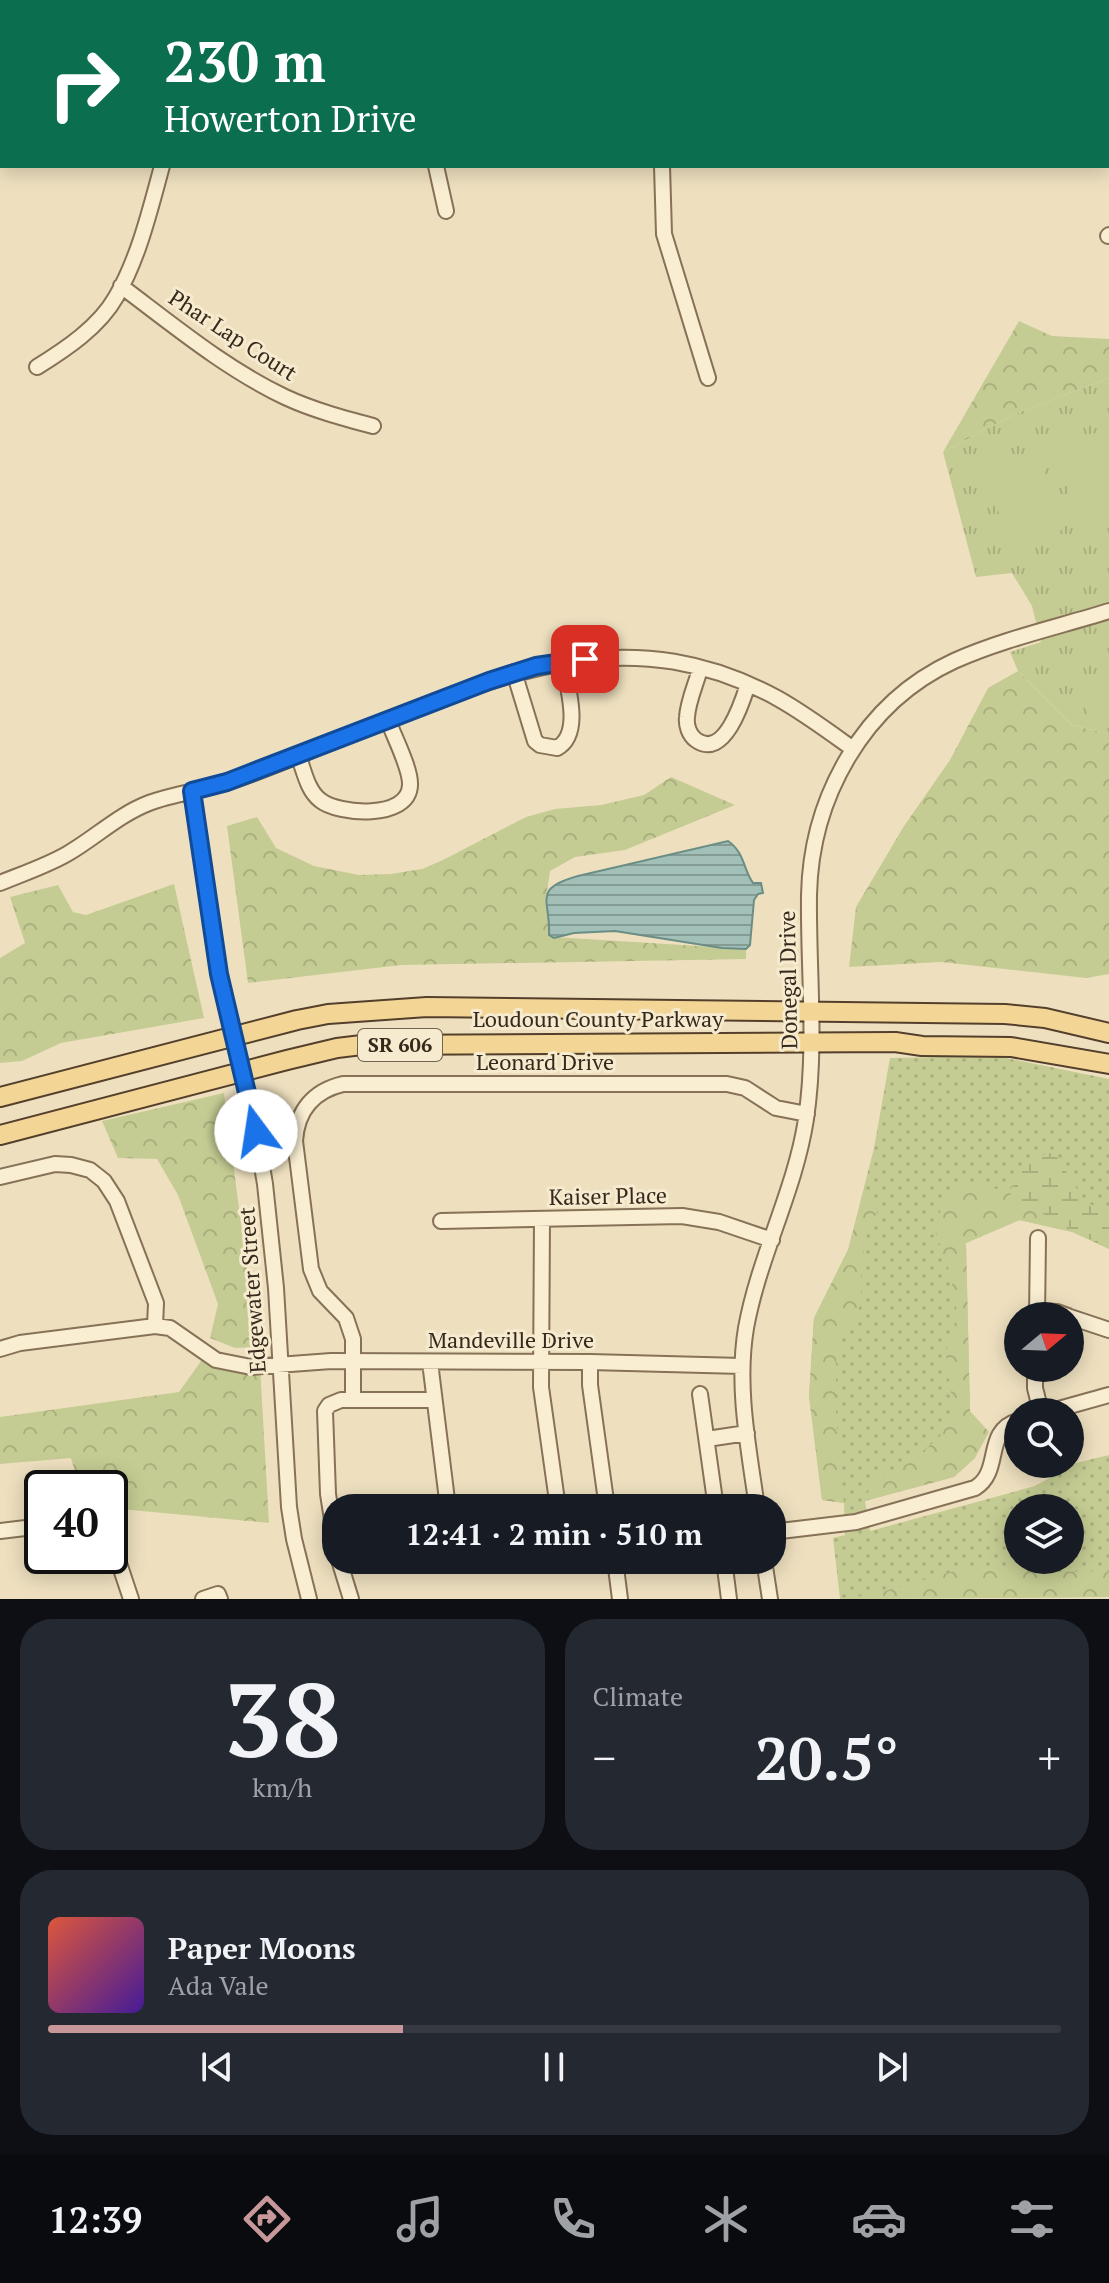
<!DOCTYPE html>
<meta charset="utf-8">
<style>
body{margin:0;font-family:"PT Serif",serif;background:#242831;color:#f1f3f6;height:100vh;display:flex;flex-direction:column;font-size:30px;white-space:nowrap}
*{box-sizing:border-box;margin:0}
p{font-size:26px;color:#9ea1a6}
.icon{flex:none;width:44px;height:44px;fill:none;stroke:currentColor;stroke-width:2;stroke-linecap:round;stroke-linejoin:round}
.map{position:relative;height:1599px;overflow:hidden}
.side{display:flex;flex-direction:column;gap:20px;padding:20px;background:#0d0f14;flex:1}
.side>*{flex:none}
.guide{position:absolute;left:0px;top:0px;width:1110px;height:168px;box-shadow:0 4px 20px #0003;background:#0b6e4f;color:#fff;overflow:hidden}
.needle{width:52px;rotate:71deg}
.fabs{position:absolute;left:1004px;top:1302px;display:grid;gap:16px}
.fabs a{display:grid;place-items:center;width:80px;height:80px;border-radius:50%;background:#171b24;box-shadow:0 4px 20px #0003;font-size:40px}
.speed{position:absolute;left:24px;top:1470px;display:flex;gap:16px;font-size:40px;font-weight:700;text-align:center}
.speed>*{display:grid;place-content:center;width:104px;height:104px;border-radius:50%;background:#171b24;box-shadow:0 4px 20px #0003;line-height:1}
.speed .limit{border:4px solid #111;border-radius:12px;background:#fff;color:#111}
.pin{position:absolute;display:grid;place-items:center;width:68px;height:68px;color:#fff;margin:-34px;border-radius:16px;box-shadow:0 4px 12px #0006}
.me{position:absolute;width:88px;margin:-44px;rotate:346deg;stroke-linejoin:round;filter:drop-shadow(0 0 6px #0008)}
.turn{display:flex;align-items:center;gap:28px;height:168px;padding:0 32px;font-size:36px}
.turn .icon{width:104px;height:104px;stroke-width:2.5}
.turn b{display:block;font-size:56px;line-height:68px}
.big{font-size:60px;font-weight:700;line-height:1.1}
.side .widget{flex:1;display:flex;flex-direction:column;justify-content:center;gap:12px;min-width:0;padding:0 28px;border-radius:32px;background:#242831}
.side .dial{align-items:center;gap:0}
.dial b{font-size:104px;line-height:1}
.song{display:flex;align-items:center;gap:24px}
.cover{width:96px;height:96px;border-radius:12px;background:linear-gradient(135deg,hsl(10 70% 55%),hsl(260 70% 35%))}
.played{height:8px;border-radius:4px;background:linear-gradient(90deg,#c89799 35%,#363941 35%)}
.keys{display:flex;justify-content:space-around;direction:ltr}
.heat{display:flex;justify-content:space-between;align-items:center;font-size:44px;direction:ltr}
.side .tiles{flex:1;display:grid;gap:20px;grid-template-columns:1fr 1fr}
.widget:last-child{grid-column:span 2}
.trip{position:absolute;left:322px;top:1494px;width:464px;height:80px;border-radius:32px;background:#171b24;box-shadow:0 4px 20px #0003;font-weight:700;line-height:80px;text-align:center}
.menu{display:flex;height:128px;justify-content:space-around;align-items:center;background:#090b0e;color:#9ea1a6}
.menu .icon{width:56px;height:56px}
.menu .selected{color:#c89799}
.menu b{font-size:36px;color:#f1f3f6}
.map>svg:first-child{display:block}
.grass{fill:url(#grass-dots);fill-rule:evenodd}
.forest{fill:url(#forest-crowns)}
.wetland{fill:url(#wetland-marsh)}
.park{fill:url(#park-tufts)}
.pitch{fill:#c5cc93}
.water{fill:url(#water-rules);stroke:#6a8e85;stroke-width:2}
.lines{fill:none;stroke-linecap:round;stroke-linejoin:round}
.minor-casing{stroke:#877157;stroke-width:18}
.major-casing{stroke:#543f2c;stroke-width:22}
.minor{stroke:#f9eed2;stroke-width:14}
.major{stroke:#f3d696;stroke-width:18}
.route-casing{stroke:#114b97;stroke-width:20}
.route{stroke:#1a73e8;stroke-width:14}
.labels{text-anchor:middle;stroke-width:6;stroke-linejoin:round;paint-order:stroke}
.shield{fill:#f6eacf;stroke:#706352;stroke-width:2}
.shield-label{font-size:20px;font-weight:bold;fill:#36291c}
.street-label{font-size:22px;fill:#36291c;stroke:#f6eacf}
</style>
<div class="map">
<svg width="1109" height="1599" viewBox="0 0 1109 1599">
<defs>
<pattern id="grass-dots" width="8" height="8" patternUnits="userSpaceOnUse" patternTransform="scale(2)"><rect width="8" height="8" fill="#c5cc93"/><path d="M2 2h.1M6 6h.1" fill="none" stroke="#aaaf7e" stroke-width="1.8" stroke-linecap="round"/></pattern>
<pattern id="forest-crowns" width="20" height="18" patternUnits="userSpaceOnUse" patternTransform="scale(2)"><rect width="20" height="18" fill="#c5cc93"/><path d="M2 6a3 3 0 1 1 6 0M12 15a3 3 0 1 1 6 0" fill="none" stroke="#aaaf7e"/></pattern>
<pattern id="wetland-marsh" width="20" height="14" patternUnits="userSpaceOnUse" patternTransform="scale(2)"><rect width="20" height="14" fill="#c5cc93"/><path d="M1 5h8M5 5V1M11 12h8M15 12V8" fill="none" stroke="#aaaf7e"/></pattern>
<pattern id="park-tufts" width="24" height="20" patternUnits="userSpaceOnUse" patternTransform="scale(2)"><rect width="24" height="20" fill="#c5cc93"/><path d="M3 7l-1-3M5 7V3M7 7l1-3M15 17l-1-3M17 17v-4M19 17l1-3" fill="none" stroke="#aaaf7e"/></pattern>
<pattern id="water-rules" width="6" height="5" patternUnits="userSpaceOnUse" patternTransform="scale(2)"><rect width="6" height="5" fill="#a2c0b7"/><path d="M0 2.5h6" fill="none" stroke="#859c94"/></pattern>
</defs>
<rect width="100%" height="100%" fill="#eee0bf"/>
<!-- grass -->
<path class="grass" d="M996,1056L1109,1079V1249L1072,1232L1020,1220L966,1243L970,1411L975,1458L954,1477L865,1501L870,1531L1035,1486L1076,1463L1109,1455V1597L840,1599L833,1538L845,1535L844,1503L822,1500L809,1396L814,1318L848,1250L874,1148L890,1058ZM1018,1508H1070V1560H1018Z"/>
<!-- forest -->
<path class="forest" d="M1019,321L1052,336L1109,339V378L1013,415L943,452Z
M1018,671L1072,725L1109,734V974L1086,978L941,962L849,967L856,907L904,826L950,760L988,688Z
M671,777L735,805L625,850L575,857L550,871L547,892L554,937L746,949V959L401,965L248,983L227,826L257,817L276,848L314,866L359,875L391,874L422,869L443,860L526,817L555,809L601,805L644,795Z
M174,884L204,1018L61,1043L22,1061L0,1063V958L25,943L10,897L58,885L73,912L86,915Z
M224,1093L257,1347L235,1348L210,1338L218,1304L178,1195L157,1159L118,1158L102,1121Z
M962,1183L1010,1191L1012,1200L1039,1209L1072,1232L1019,1220L966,1243L970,1411L989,1432L975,1458L954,1477L864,1501L874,1479L907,1464L939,1438L951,1413V1385L945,1368L948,1342L958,1318L950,1273L935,1231L942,1205Z
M884,1197L867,1234L861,1267V1304L843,1335L836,1357V1418L844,1503L822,1500L809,1396L814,1318L848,1250L860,1205Z
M206,1354L260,1366L269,1523L110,1508V1488H80L71,1458L0,1464V1417L179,1392Z
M972,1566L1040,1572L1109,1571V1597L844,1599L878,1593Z"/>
<!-- wetland -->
<path class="wetland" d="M1049,1153L1057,1157L1085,1202L1109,1212V1249C1076,1234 1046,1212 1012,1200L1010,1191L1024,1162Z"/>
<!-- park -->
<path class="park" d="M1109,378V734L1072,725L1018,671L1010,652L1041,642L1032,606L1012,573L976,577L943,452L1013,415Z"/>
<!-- pitch -->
<path class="pitch" d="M1109,429V517L1079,526L1055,445Z
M1038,450L1062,530L1009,546L985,466Z
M1109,687V709L1088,716L1082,696Z"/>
<!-- water -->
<path class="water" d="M728,841C745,853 743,869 753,883H761L763,893L758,894L754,900L750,945L746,949L722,948L615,931L574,933L554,938L549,935C551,900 531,889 578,876Z"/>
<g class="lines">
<defs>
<path id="minor" d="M654,0L658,2
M182,2V0
M448,2L449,0
M741,2L747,0
M436,166L446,211
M662,166L664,234L708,378
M1108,236L1109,235
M121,286C173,325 226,369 285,397C313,410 343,418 373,426
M37,367C66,349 99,327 116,297C139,257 150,210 162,166
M700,669C696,684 688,701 687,717C686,725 689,735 696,740C724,760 742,703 748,684
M514,672L535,741L540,745L557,748C583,734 567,686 563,661
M298,755C304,770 307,790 320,800C338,815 409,820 410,785C411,769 394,737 388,720
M192,791L219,974L256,1131L265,1184L276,1288L289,1507L294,1539L309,1599
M0,883C22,874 46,866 67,854C95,838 118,815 149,803C173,794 200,791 225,783C261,772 297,756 332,742C485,683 616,611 777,698C804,713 828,731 853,749
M0,1177L55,1164L71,1165L90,1170L104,1181L117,1201L156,1303L155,1326
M542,1219L541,1387L558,1508
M441,1221L682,1216L719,1222L772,1240
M1037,1311L1057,1312L1068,1316
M1037,1316L1038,1238
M1070,1317L1109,1330
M0,1349L20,1343L155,1326L170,1328L216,1360L251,1367L331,1361L590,1362L742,1366
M430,1362L448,1508
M590,1362V1385L607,1508
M1035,1368V1388L1041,1412
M700,1394L716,1508
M353,1400V1339L346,1318L320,1291L311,1269L295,1141C297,1111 313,1091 343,1084H727L745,1088L776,1108L807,1114
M1048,1412L1109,1395
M707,1439L747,1433
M757,1508C749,1449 736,1388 746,1328C759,1256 795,1191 806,1119C817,1045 808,970 809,895C811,798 863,703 954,661C1003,639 1058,627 1109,611
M0,1531L42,1526
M772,1532L856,1522L975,1488C1003,1471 983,1431 1018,1421
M336,1545L328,1494L325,1411L329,1405L341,1400H433
M110,1547L118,1560L131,1599
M339,1560L351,1599
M615,1560L620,1599
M724,1560L729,1599
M764,1560L770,1599
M203,1599L218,1594L220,1599"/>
<path id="major" d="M21,2L22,0
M0,103L2,94
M0,1097L297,1020L328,1014L427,1007L1005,1014L1045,1018L1109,1033
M0,1135L287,1060L337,1048L362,1045L895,1042L922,1046L1011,1047L1109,1064"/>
</defs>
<!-- minor casing -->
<use href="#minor" class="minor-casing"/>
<!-- major casing -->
<use href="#major" class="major-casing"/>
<!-- minor -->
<use href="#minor" class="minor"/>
<!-- major -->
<use href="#major" class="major"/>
</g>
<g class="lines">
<defs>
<path id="route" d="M256,1131L219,974L192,791L227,782L489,681L536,666L585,659"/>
</defs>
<!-- route casing -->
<use href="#route" class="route-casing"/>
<!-- route -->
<use href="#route" class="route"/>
</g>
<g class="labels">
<!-- shield labels -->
<rect class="shield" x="358" y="1029" width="84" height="32" rx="6"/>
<g class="shield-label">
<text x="400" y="1052">SR 606</text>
</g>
<!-- street labels -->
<g class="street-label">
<text transform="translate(233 335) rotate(33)" y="8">Phar Lap Court</text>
<text transform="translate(788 980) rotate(-91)" y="8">Donegal Drive</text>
<text x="598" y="1027">Loudoun County Parkway</text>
<text x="545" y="1070">Leonard Drive</text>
<text transform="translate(608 1196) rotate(-1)" y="8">Kaiser Place</text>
<text transform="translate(252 1290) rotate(-94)" y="8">Edgewater Street</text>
<text x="511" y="1348">Mandeville Drive</text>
</g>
</g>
</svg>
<div class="fabs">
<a><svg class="needle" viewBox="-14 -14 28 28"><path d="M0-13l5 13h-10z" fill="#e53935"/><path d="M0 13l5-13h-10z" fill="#9ea1a6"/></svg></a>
<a><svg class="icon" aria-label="search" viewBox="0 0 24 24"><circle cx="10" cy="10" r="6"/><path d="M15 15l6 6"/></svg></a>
<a><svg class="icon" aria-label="layers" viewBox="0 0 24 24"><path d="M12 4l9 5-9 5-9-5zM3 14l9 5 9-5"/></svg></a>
</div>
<div class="speed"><div class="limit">40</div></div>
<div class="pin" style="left:585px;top:659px;background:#d93025"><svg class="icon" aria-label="arrive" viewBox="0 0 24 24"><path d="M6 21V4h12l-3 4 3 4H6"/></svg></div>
<svg class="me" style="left:256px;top:1131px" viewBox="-20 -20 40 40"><circle r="19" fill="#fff"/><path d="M0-13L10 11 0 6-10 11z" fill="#1a73e8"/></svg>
<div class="trip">12:41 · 2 min · 510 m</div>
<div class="guide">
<div class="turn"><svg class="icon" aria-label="right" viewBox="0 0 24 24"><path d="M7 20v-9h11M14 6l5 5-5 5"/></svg><div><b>230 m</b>Howerton Drive</div></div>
</div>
</div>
<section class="side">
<div class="tiles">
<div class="widget dial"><b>38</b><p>km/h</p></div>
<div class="widget"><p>Climate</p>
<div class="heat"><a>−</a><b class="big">20.5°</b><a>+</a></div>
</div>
<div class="widget">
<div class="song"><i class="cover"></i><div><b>Paper Moons</b><p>Ada Vale</p></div></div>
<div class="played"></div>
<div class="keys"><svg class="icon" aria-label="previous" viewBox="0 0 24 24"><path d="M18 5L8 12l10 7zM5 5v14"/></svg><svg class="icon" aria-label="pause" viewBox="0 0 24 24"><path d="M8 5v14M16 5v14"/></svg><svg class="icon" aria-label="next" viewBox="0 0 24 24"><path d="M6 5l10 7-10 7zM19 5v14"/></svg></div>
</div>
</div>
</section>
<nav class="menu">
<b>12:39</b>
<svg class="icon selected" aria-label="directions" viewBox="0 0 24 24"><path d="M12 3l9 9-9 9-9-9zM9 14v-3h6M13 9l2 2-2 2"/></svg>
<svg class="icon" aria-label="music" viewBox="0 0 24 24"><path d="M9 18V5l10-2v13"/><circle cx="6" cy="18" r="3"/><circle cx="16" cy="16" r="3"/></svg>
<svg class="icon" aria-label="phone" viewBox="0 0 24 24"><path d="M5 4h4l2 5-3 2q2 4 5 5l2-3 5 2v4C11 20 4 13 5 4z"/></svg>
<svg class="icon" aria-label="climate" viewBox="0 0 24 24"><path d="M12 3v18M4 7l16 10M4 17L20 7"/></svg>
<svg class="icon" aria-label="car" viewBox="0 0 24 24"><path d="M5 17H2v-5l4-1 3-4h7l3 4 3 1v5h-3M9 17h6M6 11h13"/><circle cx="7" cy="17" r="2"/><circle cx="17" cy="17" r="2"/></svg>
<svg class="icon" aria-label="filters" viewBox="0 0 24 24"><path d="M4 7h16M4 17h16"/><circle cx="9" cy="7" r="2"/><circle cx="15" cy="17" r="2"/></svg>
</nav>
